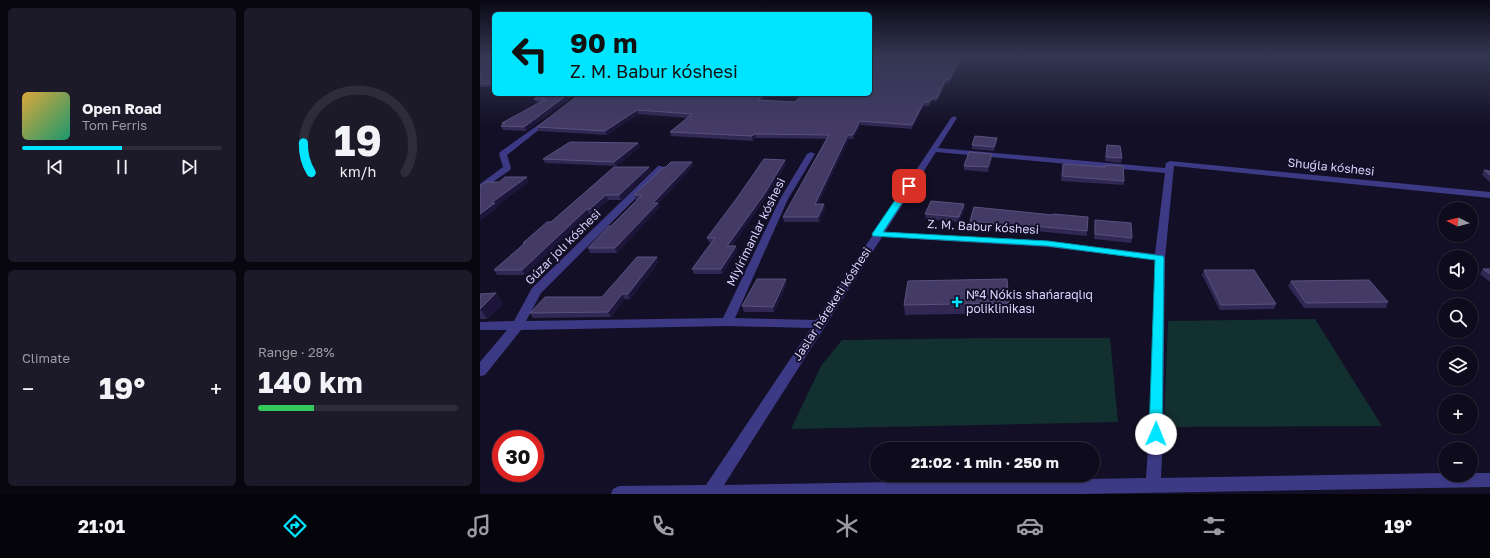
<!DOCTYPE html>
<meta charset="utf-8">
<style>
body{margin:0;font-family:"Golos Text",sans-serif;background:#1c1929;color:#f1f3f6;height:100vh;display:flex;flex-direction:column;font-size:15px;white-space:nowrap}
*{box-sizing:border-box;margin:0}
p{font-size:13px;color:#9b9ba3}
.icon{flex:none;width:22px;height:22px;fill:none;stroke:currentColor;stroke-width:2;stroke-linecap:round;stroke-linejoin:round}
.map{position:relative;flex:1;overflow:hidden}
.sheet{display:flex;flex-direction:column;gap:8px;padding:8px;background:#08060f;width:480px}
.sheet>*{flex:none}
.banner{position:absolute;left:12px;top:12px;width:380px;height:84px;border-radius:6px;box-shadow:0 1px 3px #0004,0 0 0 1px #2e2b3b;background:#00e5ff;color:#111;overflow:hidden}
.needle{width:26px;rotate:276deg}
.controls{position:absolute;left:958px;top:202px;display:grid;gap:8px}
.controls a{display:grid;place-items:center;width:40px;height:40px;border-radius:50%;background:#0e0b1c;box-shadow:0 1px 3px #0004,0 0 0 1px #2e2b3b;font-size:20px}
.speed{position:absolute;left:12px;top:430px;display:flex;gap:8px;font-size:20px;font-weight:700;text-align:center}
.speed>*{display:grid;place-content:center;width:52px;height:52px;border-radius:50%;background:#0e0b1c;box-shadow:0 1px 3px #0004,0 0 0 1px #2e2b3b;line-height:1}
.speed .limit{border:6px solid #d22;background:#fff;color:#111}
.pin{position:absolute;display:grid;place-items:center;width:34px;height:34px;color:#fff;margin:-17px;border-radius:8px;box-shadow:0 2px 6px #0006}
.me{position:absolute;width:44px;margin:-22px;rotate:1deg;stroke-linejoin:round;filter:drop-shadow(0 0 3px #0008)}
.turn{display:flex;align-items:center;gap:14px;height:84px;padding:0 12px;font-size:18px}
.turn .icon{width:52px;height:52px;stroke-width:2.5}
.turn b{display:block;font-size:28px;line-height:34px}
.big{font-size:30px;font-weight:700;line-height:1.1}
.sheet .card{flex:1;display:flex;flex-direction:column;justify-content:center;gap:6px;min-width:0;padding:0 14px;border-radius:6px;background:#1c1929}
.sheet .dial{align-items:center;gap:0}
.dial svg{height:104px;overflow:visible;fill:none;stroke:#2e2b3b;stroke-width:7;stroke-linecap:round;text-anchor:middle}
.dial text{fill:#f1f3f6;stroke:none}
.song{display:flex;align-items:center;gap:12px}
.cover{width:48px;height:48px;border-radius:6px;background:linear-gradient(135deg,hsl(40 70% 55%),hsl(160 70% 35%))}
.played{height:4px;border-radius:2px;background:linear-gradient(90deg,#00e5ff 50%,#2e2b3b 50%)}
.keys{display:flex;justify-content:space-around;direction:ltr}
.heat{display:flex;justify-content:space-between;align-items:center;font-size:22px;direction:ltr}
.charge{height:6px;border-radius:3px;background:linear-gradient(90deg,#34c759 28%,#2e2b3b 0)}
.sheet .tiles{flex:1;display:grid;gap:8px;grid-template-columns:repeat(2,1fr)}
.trip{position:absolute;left:390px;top:442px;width:230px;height:40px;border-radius:20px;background:#0e0b1c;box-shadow:0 1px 3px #0004,0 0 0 1px #2e2b3b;font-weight:700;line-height:40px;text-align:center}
.menu{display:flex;height:64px;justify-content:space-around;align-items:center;background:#06040b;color:#9b9ba3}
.menu .icon{width:28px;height:28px}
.menu .current{color:#00e5ff}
.menu b{font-size:18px;color:#f1f3f6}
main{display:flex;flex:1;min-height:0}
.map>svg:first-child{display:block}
.green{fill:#12302f}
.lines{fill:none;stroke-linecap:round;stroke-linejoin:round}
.minor{fill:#3d3a85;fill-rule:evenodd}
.wall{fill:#312854}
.shaded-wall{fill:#1d163a}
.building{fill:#433a66;stroke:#5a527e}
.route{fill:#00e5ff;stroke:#0095a6}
.poi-dot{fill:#00e5ff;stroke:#130f26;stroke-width:1.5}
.labels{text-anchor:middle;stroke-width:4;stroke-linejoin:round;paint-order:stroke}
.street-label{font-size:12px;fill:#d9d4ff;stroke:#130f26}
.poi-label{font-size:12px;fill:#d9d4ff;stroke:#130f26;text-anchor:start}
</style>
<main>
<section class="sheet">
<div class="tiles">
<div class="card">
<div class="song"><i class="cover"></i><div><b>Open Road</b><p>Tom Ferris</p></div></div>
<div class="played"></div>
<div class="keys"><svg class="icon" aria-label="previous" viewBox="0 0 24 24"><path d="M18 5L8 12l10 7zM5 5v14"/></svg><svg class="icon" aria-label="pause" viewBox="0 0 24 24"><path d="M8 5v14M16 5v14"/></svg><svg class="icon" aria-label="next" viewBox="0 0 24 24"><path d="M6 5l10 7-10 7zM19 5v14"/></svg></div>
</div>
<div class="card dial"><svg viewBox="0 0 100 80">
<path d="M14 69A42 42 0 1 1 86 69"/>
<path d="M14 69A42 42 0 0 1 8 46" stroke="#00e5ff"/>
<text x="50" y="56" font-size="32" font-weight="700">19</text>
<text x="50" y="72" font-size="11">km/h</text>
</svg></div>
<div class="card"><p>Climate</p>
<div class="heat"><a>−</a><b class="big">19°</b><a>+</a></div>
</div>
<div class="card"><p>Range · 28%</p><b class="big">140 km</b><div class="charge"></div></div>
</div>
</section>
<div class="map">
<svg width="1010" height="494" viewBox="0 0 1010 494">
<rect width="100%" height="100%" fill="#130f26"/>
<!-- green -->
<path class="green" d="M835,319L902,426L693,427L684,421L688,321Z
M512,338H630L638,422L311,429L341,366L362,340Z"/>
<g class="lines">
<!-- minor -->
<path class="minor" d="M474,116L477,118L458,148L685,168L686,163L690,161L1010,192V198L694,166L685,258L683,434L681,478L965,473V475H991V473H1010V487L601,494H131L133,489L139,486L226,485L331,328L247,326L41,330L5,375L0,376V362L27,330H0V322L34,321L52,288L178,166H181L185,168L184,170L61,293L46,321L243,318L300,199L327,154L331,152L335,154L308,199L255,318L336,320L471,118ZM456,152L685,173L675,254L568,241L405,232ZM402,237L568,247L675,260L669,434L666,478L244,485Z
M68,118L70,119V121L27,155L31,168L30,170L0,191V184L23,167L19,154L20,152Z"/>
</g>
<!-- wall -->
<path class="wall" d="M0,56H14V87H0Z
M390,56H486L476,69L469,83H466L457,101H453L449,106H444L432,129L381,125L373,139H369L338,204H344L345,209L339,222H304L303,217L346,139L275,138L273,141L191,136L190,132L208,118L158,114L127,135L59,131L57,127L100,94H290L283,100L315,102Z
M62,94H95L46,131L23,130L21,126L23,125L22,123L60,102H56L54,99Z
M517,138V142L514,151L492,149V145Z
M158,143L160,147L136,166L65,163L63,159Z
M627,145L642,158L641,163L625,161Z
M512,154V159L508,172L484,170V166Z
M305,160L306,164L286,197L252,246H256L257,251L242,274H214L212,269L231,242H229L227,238Z
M212,162L213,166L178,204L180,207L137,253H110L108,248L131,226L157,200H156L154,195Z
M583,164L625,167L644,181V185L581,181Z
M169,167L171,171L141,200H128L113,214H109L45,275H17L14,270L44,244L43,243L71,222Z
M1004,170L1010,171V182L1002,175Z
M484,204L485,209L479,222L446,219L445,214Z
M494,207L607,231V236L555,231V232L490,225V221Z
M615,220L652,238L651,243L614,239Z
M179,262L150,299H145L131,317L53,318L50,313L122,297Z
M1003,269H1010V282L1000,274Z
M724,270L796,304L794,309L740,310L722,275Z
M811,281L908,302L906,308H824L808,286Z
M307,284L294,312H264L262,306Z
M16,293L23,304L7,319H0V294Z
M529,303V313L425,315L424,305Z"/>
<!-- shaded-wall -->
<path class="shaded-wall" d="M484,56H486L476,69L469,83V80L476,66Z
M466,79V83L457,101V98Z
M88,94H95L46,131L44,127Z
M285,94H290L279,104L278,100Z
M453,98V101L449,106V102Z
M444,102V106L432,129V125Z
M157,110L158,114L127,135L125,131Z
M380,121L381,125L373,139V135Z
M274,134L275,138L273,141L272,136Z
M368,135L369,139L336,209L335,204Z
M517,138V142L514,151V147Z
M158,143L160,147L136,166L134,162Z
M512,154V159L508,172V167Z
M305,160L306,164L286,197L249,251L247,246Z
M212,162L213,166L178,204L180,207L137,253L135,248L173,203Z
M169,167L171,171L141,200L139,195Z
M47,177L49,182L17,206L18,208L0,221V214L11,203Z
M126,195L128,200L113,214L110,209Z
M344,204L345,209L339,222L338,217Z
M484,204L485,209L479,222V217Z
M107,209L109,214L45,275L42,270Z
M256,246L257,251L242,274L241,269Z
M177,257L179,262L150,299L148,294Z
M306,279L307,284L294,312L293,307Z
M16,293L23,304L7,319L0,309Z
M142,294L145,299L131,317L128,312Z"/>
<!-- building -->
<path class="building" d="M0,56H14V84H0Z
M390,56H484L476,66L469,80L466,79L457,98H453L449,102H444L432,125L380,121L373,135H368L335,204H344L338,217H303L349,135L274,134L272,136L190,132L212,114L157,110L125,131L57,127L100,94H285L278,100L315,102L322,94H390Z
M62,94H88L44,127L21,126L25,123H22L66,99H54Z
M495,136L517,138L514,147L492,145Z
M90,142L158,143L134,162L63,159Z
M627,145L640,146L642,158L626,157Z
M489,152L512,154L508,167L484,166Z
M284,159L305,160L285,193L247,246H256L241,269H212L235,238H227L257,198Z
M191,162H212L173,203H178L135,248H108L129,226H131L162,195H154L184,167H186Z
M583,164L625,167V165L643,166L644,181L582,176Z
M134,167H169L139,195H126L110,209H107L42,270H14L45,243H43L67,222H71Z
M1004,170L1010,171V175Z
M25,177H47L11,203H15L0,214V186L6,182H19Z
M451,201L484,204L479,217L445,214Z
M494,207L573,215V214L608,217L607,231L555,226V228L490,221Z
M615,220L651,223L652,238L615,234Z
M157,257H177L148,294H142L128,312L50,313L65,297H122Z
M1003,269H1010V274Z
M724,270H774L796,304L741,305Z
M277,279H306L293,307L262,306Z
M527,279L529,303L424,305L428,281Z
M889,280L908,302L826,303L811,281Z
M16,293L0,309V294Z"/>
<!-- sky -->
<linearGradient id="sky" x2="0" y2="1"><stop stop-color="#0a0815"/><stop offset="0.45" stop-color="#333752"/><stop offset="1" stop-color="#333752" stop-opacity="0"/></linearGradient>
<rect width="1010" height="125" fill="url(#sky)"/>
<!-- route -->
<path class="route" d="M426,184H432L433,186L403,232L568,241L683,256L684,258L682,434L680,438L676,440L671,438L669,434L675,260L568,246L393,236L392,234Z"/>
<!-- markers -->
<path class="poi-dot" d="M475 296h4v4h4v4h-4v4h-4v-4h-4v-4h4z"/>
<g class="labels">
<!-- street labels -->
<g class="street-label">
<text transform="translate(851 167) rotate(6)" y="4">Shuǵla kóshesi</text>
<text transform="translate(503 227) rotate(3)" y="4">Z. M. Babur kóshesi</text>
<text transform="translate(276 232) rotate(-64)" y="4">Miyirimanlar kóshesi</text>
<text transform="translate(83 247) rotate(-45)" y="4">Gúzar jolı kóshesi</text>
<text transform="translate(352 304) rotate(-57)" y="4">Jaslar háreketi kóshesi</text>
</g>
<!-- poi labels -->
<g class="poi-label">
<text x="486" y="299">№4 Nókis shańaraqlıq<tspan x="486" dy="14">poliklinikası</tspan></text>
</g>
</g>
</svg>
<div class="controls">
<a><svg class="needle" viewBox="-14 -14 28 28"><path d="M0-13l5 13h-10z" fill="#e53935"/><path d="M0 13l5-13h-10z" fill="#9b9ba3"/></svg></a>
<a><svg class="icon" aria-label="sound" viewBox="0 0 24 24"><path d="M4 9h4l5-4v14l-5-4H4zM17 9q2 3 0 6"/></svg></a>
<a><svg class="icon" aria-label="search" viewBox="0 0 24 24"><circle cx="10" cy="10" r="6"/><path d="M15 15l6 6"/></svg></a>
<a><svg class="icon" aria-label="layers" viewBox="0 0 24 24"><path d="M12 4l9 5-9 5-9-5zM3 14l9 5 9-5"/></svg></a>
<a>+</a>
<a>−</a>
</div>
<div class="speed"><div class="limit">30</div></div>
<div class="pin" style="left:429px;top:186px;background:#d93025"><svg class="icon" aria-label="arrive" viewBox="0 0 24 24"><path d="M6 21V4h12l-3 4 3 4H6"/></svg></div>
<svg class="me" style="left:676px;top:434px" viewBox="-20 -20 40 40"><circle r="19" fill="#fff"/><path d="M0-13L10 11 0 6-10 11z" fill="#00e5ff"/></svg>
<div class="trip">21:02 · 1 min · 250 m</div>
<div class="banner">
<div class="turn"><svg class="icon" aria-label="left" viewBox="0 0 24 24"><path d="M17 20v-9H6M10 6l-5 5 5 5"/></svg><div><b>90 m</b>Z. M. Babur kóshesi</div></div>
</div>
</div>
</main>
<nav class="menu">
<b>21:01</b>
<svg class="icon current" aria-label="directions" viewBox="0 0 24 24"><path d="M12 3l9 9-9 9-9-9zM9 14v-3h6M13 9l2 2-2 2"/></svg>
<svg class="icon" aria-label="music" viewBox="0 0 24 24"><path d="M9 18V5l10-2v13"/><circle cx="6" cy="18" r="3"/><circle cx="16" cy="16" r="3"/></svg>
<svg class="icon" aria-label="phone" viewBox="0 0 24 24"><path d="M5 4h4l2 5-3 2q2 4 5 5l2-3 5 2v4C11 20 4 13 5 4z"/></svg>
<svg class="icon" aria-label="climate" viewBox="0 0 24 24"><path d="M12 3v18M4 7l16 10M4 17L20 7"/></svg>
<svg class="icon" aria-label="car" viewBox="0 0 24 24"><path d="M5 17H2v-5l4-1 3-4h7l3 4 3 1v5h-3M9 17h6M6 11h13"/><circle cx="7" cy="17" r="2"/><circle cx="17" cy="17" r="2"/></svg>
<svg class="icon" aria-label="filters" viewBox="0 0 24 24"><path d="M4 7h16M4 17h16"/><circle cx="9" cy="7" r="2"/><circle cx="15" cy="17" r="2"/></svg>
<b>19°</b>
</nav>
